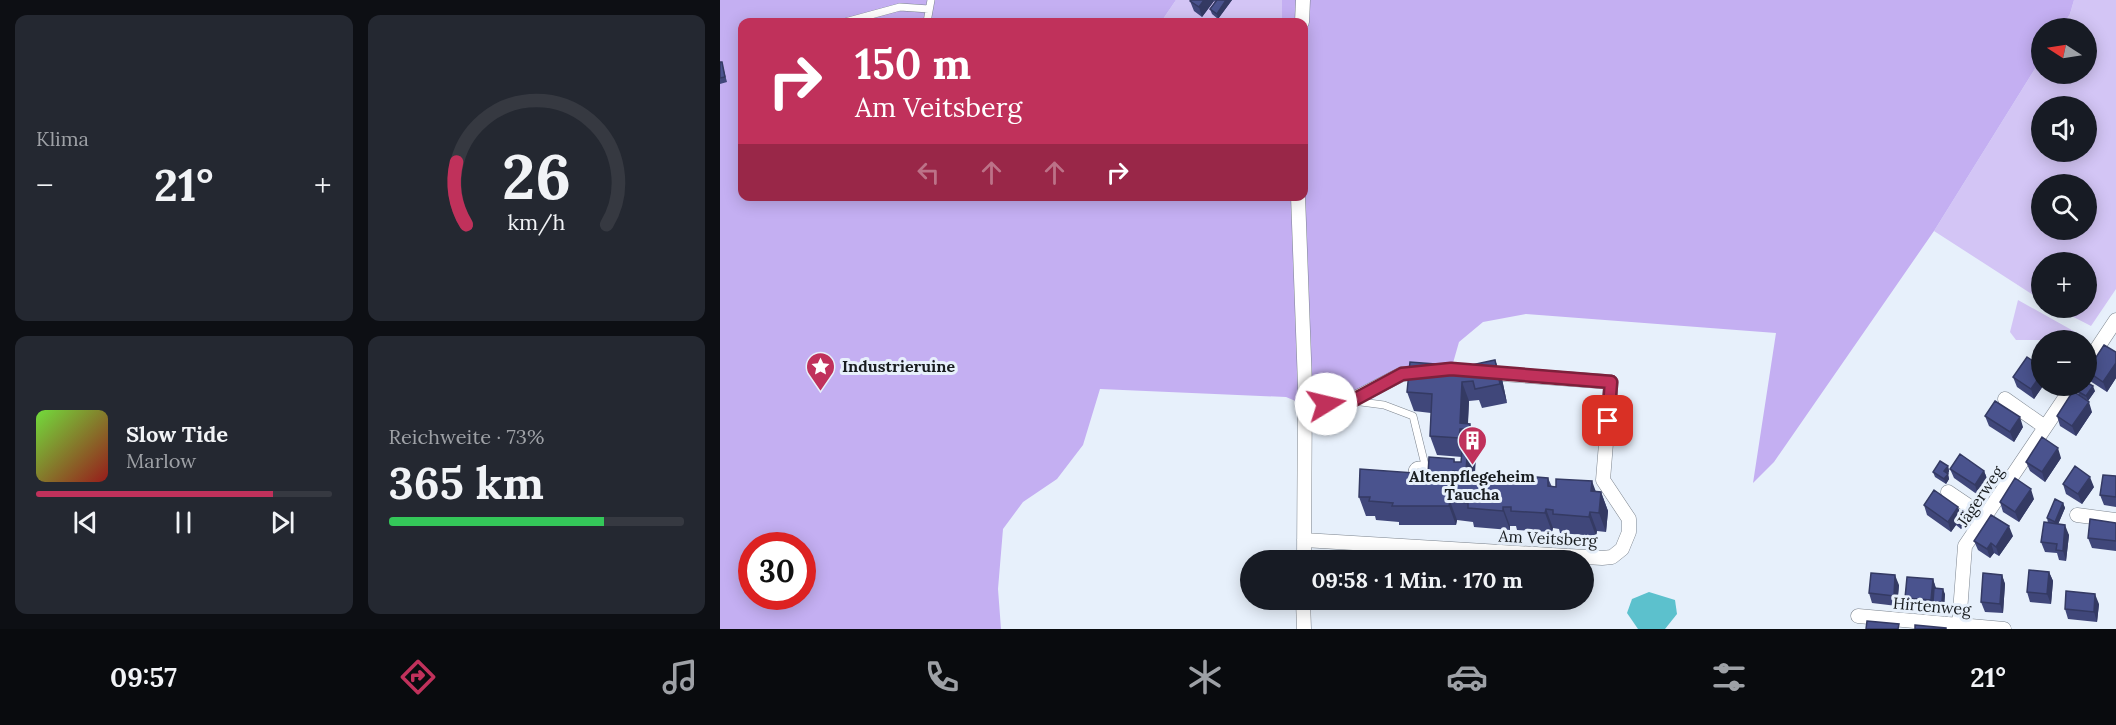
<!DOCTYPE html>
<html lang="de">
<meta charset="utf-8">
<style>
body{margin:0;font-family:Lora,serif;background:#242831;color:#f1f3f6;height:100vh;display:flex;flex-direction:column;font-size:22px;white-space:nowrap}
*{box-sizing:border-box;margin:0}
p{font-size:20px;color:#9ea1a6}
.icon{flex:none;width:33px;height:33px;fill:none;stroke:currentColor;stroke-width:2;stroke-linecap:round;stroke-linejoin:round}
.map{position:relative;flex:1;overflow:hidden}
.drawer{display:flex;flex-direction:column;gap:15px;padding:15px;background:#0d0f14;width:720px}
.drawer>*{flex:none}
.hud{position:absolute;left:18px;top:18px;width:570px;height:183px;border-radius:12px;box-shadow:0 3px 15px #0003;background:#c0315b;color:#fff;overflow:hidden}
.needle{width:39px;rotate:282deg}
.tools{position:absolute;left:1311px;top:18px;display:grid;gap:12px}
.tools a{display:grid;place-items:center;width:66px;height:66px;border-radius:50%;background:#171b24;box-shadow:0 3px 15px #0003;font-size:30px}
.speed{position:absolute;left:18px;top:532px;display:flex;gap:12px;font-size:30px;font-weight:700;text-align:center}
.speed>*{display:grid;place-content:center;width:78px;height:78px;border-radius:50%;background:#171b24;box-shadow:0 3px 15px #0003;line-height:1}
.speed .limit{border:9px solid #d22;background:#fff;color:#111}
.pin{position:absolute;display:grid;place-items:center;width:51px;height:51px;color:#fff;margin:-26px;border-radius:12px;box-shadow:0 3px 9px #0006}
.me{position:absolute;width:66px;margin:-33px;rotate:81deg;stroke-linejoin:round;filter:drop-shadow(0 0 4px #0008)}
.turn{display:flex;align-items:center;gap:21px;height:126px;padding:0 18px;font-size:27px}
.turn .icon{width:78px;height:78px;stroke-width:2.5}
.turn b{display:block;font-size:42px;line-height:51px}
.lanes{display:flex;align-items:center;height:57px;padding:0 18px;background:#0003;justify-content:center;gap:30px;direction:ltr}
.lanes .off{opacity:.35}
.big{font-size:45px;font-weight:700;line-height:1.1}
.drawer .tile{flex:1;display:flex;flex-direction:column;justify-content:center;gap:9px;min-width:0;padding:0 21px;border-radius:12px;background:#242831}
.drawer .dial{align-items:center;gap:0}
.dial svg{height:156px;overflow:visible;fill:none;stroke:#363941;stroke-width:7;stroke-linecap:round;text-anchor:middle}
.dial text{fill:#f1f3f6;stroke:none}
.song{display:flex;align-items:center;gap:18px}
.cover{width:72px;height:72px;border-radius:9px;background:linear-gradient(135deg,hsl(100 70% 55%),hsl(0 70% 35%))}
.played{height:6px;border-radius:3px;background:linear-gradient(90deg,#c0315b 80%,#363941 80%)}
.keys{display:flex;justify-content:space-around;direction:ltr}
.heat{display:flex;justify-content:space-between;align-items:center;font-size:33px;direction:ltr}
.charge{height:9px;border-radius:4px;background:linear-gradient(90deg,#34c759 73%,#363941 0)}
.drawer .tiles{flex:1;display:grid;gap:15px;grid-template-columns:repeat(2,1fr)}
.trip{position:absolute;left:520px;top:550px;width:354px;height:60px;border-radius:30px;background:#171b24;box-shadow:0 3px 15px #0003;font-weight:700;line-height:60px;text-align:center}
.dock{display:flex;height:96px;justify-content:space-around;align-items:center;background:#090b0e;color:#9ea1a6}
.dock .icon{width:42px;height:42px}
.dock .active{color:#c0315b}
.dock b{font-size:27px;color:#f1f3f6}
main{display:flex;flex:1;min-height:0}
.map>svg:first-child{display:block}
.green{fill:#d3c5f5;fill-rule:evenodd}
.forest{fill:#c4aff2;fill-rule:evenodd}
.water{fill:#5cc1cd}
.lines{fill:none;stroke-linecap:round;stroke-linejoin:round}
.service-casing{stroke:#7c848e;stroke-width:8}
.minor-casing{stroke:#7c848e;stroke-width:15}
.service{stroke:#fff;stroke-width:7}
.minor{stroke:#fff;stroke-width:14}
.wall{fill:#40477a}
.shaded-wall{fill:#343a63}
.building{fill:#4a538e;stroke:#343a63;stroke-width:1.5;fill-rule:evenodd}
.route-casing{stroke:#7d203b;stroke-width:15}
.route{stroke:#c0315b;stroke-width:10}
.labels{text-anchor:middle;stroke-width:6;stroke-linejoin:round;paint-order:stroke}
.poi-label{font-size:16px;font-weight:bold;fill:#191d20;stroke:#e7f0fb;text-anchor:start}
.street-label{font-size:16px;fill:#191d20;stroke:#e7f0fb}
</style>
<main>
<section class="drawer">
<div class="tiles">
<div class="tile"><p>Klima</p>
<div class="heat"><a>−</a><b class="big">21°</b><a>+</a></div>
</div>
<div class="tile dial"><svg viewBox="0 0 100 80">
<path d="M14 69A42 42 0 1 1 86 69"/>
<path d="M14 69A42 42 0 0 1 9 37" stroke="#c0315b"/>
<text x="50" y="56" font-size="32" font-weight="700">26</text>
<text x="50" y="72" font-size="11">km/h</text>
</svg></div>
<div class="tile">
<div class="song"><i class="cover"></i><div><b>Slow Tide</b><p>Marlow</p></div></div>
<div class="played"></div>
<div class="keys"><svg class="icon" aria-label="previous" viewBox="0 0 24 24"><path d="M18 5L8 12l10 7zM5 5v14"/></svg><svg class="icon" aria-label="pause" viewBox="0 0 24 24"><path d="M8 5v14M16 5v14"/></svg><svg class="icon" aria-label="next" viewBox="0 0 24 24"><path d="M6 5l10 7-10 7zM19 5v14"/></svg></div>
</div>
<div class="tile"><p>Reichweite · 73%</p><b class="big">365 km</b><div class="charge"></div></div>
</div>
</section>
<div class="map">
<svg width="1396" height="629" viewBox="0 0 1396 629">
<rect width="100%" height="100%" fill="#e7f0fb"/>
<!-- green -->
<path class="green" d="M456,0H562V22H441Z
M1354,0H1396V289L1371,326L1336,308H1366V262H1322L1321,300L1214,231L1321,59L1322,74H1366V28H1341L1350,14ZM1322,106H1366V152H1322ZM1322,184H1366V230H1322Z
M1298,300L1366,338L1365,340H1296L1290,332Z"/>
<!-- forest -->
<path class="forest" d="M0,0H456L441,22H22V196H584V22H562V0H1354L1350,14L1341,28H1322L1321,59L1214,231L1054,462L1033,483L1056,333L806,314L763,322L739,342L731,370L682,374L626,403L585,405L566,397L380,389L363,445L337,479L303,502L283,529L278,589L281,629H0ZM32,546H82V597H32Z"/>
<!-- water -->
<path class="water" d="M929,592L955,600L957,614L945,629H918L907,613L912,599Z"/>
<g class="lines">
<defs>
<path id="service" d="M125,22L180,7L209,9
M207,22L211,0
M633,401L664,405L693,416L706,469
M692 472a7 7 0 1 1 14 0a7 7 0 1 1-14 0Z"/>
<path id="minor" d="M582,22L583,0
M578,196L585,385L584,561
M1366,365L1396,320
M1285,399L1325,427
M585,405L626,403L682,374L706,372
M1228,492L1265,517
M1357,515L1396,520
M584,540L882,558L892,557L902,549L909,532V519L883,480L891,382L725,370
M583,600L584,629
M1138,616L1284,629
M1239,625L1245,546L1353,386"/>
</defs>
<!-- service casing -->
<use href="#service" class="service-casing"/>
<!-- minor casing -->
<use href="#minor" class="minor-casing"/>
<!-- service -->
<use href="#service" class="service"/>
<!-- minor -->
<use href="#minor" class="minor"/>
</g>
<!-- wall -->
<path class="wall" d="M471,0H512L498,19L492,14L490,9L495,2L494,1L482,17L474,11L470,1Z
M0,62L3,67L7,82L0,84Z
M1396,352V378L1387,392L1370,381L1367,371Z
M775,360L782,379L787,403L762,408L759,400L749,401L748,424L757,443L755,473L786,476L789,483L828,478L832,487L881,492L888,511L886,532L877,531L876,536L840,533L839,529L833,528L832,532L797,530L796,526H790V530L754,527L753,522L737,520L736,525H679V522L656,520L655,516H646L639,497L708,474L734,459L735,462H741L742,457L717,455L710,436L711,413L694,411L687,392L745,374L752,372Z
M1293,377L1322,386H1323L1314,399L1297,387Z
M1357,391H1375L1368,401L1359,395Z
M1372,412L1356,436L1340,426L1337,416Z
M1265,416L1303,427L1294,442L1269,426Z
M1341,458L1325,482L1310,471L1306,462Z
M1228,466L1229,471L1228,474L1229,479L1226,484L1215,477L1213,472Z
M1230,469L1264,471L1268,481L1258,495L1234,478Z
M1396,476V507L1384,505L1380,495Z
M1343,484L1374,487L1362,504L1346,494Z
M1314,499L1299,522L1283,512L1280,502Z
M1343,503L1345,508L1338,524L1349,535L1346,561L1339,560L1337,553L1325,552L1321,542L1328,523L1327,518Z
M1204,505L1241,513L1248,519L1241,529L1236,525L1231,532L1207,515Z
M1396,523V551L1372,548L1368,538Z
M1293,536L1279,556L1274,553L1270,558L1258,550L1254,541Z
M1329,572L1333,581L1331,604L1310,602L1307,592Z
M1282,575L1285,584L1283,613L1265,612L1261,602Z
M1213,579L1216,588L1225,594L1224,607H1215V610L1189,608L1185,598Z
M1179,585L1177,606L1152,603L1149,593Z
M1379,604L1377,622L1348,619L1345,609Z"/>
<!-- shaded-wall -->
<path class="shaded-wall" d="M484,0H493L494,1L482,17L479,7Z
M506,0H512L498,19L497,14Z
M775,360L782,379L787,403L780,384Z
M1396,363V378L1387,392L1383,382Z
M1322,373V386H1323L1314,399L1311,389Z
M742,382L749,401L747,437L744,429L740,423Z
M1373,386L1375,391L1368,401L1366,396Z
M1369,402L1372,412L1356,436L1352,426Z
M1300,417L1303,427L1294,442L1290,432Z
M750,424L757,443L752,500L745,481Z
M740,429L747,448L746,457L739,438Z
M1338,448L1341,458L1325,482L1322,472Z
M1228,466L1229,471L1228,474L1229,479L1226,484L1224,479V471Z
M733,471L740,490L732,480Z
M1264,471L1268,481L1258,495L1255,485Z
M1370,477L1374,487L1362,504L1358,494Z
M872,481L879,500L871,491Z
M1311,489L1314,499L1299,522L1295,512Z
M881,492L888,511L886,532L879,513Z
M730,501L737,520L736,525L729,506Z
M1343,503L1345,508L1337,527L1335,522Z
M783,507L790,526V530L783,511Z
M1238,507L1242,517L1234,520L1236,525L1231,532L1228,522Z
M826,509L833,528L832,532L825,513Z
M870,512L877,531L876,536L869,517Z
M1247,514L1248,519L1241,529L1239,524Z
M1345,525L1349,535L1346,561L1343,551Z
M1289,526L1293,536L1279,556L1276,547Z
M1271,543L1274,553L1270,558L1267,549Z
M1329,572L1333,581L1331,604L1327,594Z
M1175,575L1179,585L1177,606L1174,596Z
M1282,575L1285,584L1283,613L1280,604Z
M1213,579L1216,589L1213,602L1215,607V610L1211,600Z
M1223,589L1225,594L1224,607L1222,602Z
M1375,594L1379,604L1377,622L1374,612Z"/>
<!-- building -->
<path class="building" d="M471,0H484L479,7L470,1Z
M497,0H506L497,14L490,9Z
M0,62H2L5,77L0,78Z
M1384,345L1396,352V363L1383,382L1367,371Z
M1307,357L1322,367V373L1311,389L1293,377Z
M775,360L780,384L755,389L753,381L742,382L740,423L750,424L745,481L751,482L752,473L786,476L785,483L793,484L794,475L828,478V486L836,487V479L872,481L871,491L881,492L879,513L870,512L869,517L833,514V510L826,509L825,513L791,511V507H783V511L748,508V503L730,501L729,506H672L673,503L649,501L650,497H639L640,469L708,474L709,457L734,459V462H741L744,429H740L739,438L710,436L712,394L687,392L690,362L742,366V374L752,372L751,365ZM733,471L741,472L740,481L732,480Z
M1366,382L1373,386L1366,396L1357,391L1361,386H1366Z
M1353,391L1369,402L1352,426L1337,416Z
M1275,401L1300,417L1290,432L1265,416Z
M1322,437L1338,448L1322,472L1306,462Z
M1240,454L1264,471L1255,485L1230,469Z
M1220,461L1228,466L1224,471L1228,474L1224,479L1213,472Z
M1355,466L1370,477L1358,494L1343,484Z
M1383,475L1396,476V497L1380,495Z
M1295,478L1311,489L1295,512L1280,502Z
M1214,490L1238,507L1228,522L1204,505Z
M1335,499L1343,503L1335,522L1327,518Z
M1243,511L1247,514L1239,524L1234,520Z
M1271,515L1289,526L1276,547L1271,543L1267,549L1254,541Z
M1370,519L1396,523V541L1368,538Z
M1324,522L1345,525L1343,551L1336,550L1337,544L1321,542Z
M1309,570L1329,572L1327,594L1307,592Z
M1151,573L1175,575L1174,596L1149,593Z
M1263,573L1282,575L1280,604L1261,602Z
M1187,577L1213,579L1211,600L1185,598Z
M1214,588L1223,589L1222,602H1213Z
M1346,591L1375,594L1374,612L1345,609Z
M1147,621L1179,624L1178,629H1146Z
M1195,625L1226,628V629H1195Z"/>
<g class="lines">
<defs>
<path id="route" d="M606,404L632,401L682,374L731,369L891,382L888,421"/>
</defs>
<!-- route casing -->
<use href="#route" class="route-casing"/>
<!-- route -->
<use href="#route" class="route"/>
</g>
<!-- icons -->
<defs>
<symbol id="sight-pin" viewBox="-11 -11 22 30"><path d="M0 17L-7.5 6A9.5 9.5 0 1 1 7.5 6Z" fill="#c0315b" stroke="#e7f0fb"/><path d="M0-6L1.8-2.2L6-1.7L2.9 1.2L3.7 5.4L0 3.3L-3.7 5.4L-2.9 1.2L-6-1.7L-1.8-2.2Z" fill="#fff"/></symbol>
<symbol id="building-pin" viewBox="-11 -11 22 30"><path d="M0 17L-7.5 6A9.5 9.5 0 1 1 7.5 6Z" fill="#c0315b" stroke="#e7f0fb"/><path d="M-4-6H4V6H1V3H-1V6H-4ZM-2.5-4.3h1.7v1.8h-1.7ZM.8-4.3h1.7v1.8H.8ZM-2.5-1h1.7V.8h-1.7ZM.8-1h1.7V.8H.8Z" fill="#fff"/></symbol>
</defs>
<g fill-rule="evenodd">
<use href="#sight-pin" x="84" y="350" width="33" height="45"/>
<use href="#building-pin" x="736" y="424" width="33" height="45"/>
</g>
<g class="labels">
<!-- poi labels -->
<g class="poi-label">
<text x="122" y="372">Industrieruine</text>
<text x="752" y="482" text-anchor="middle">Altenpflegeheim<tspan x="752" dy="18">Taucha</tspan></text>
</g>
<!-- street labels -->
<g class="street-label">
<text transform="translate(1260 496) rotate(-56)" y="6">Jägerweg</text>
<text transform="translate(828 538) rotate(3)" y="6">Am Veitsberg</text>
<text transform="translate(1212 606) rotate(5)" y="6">Hirtenweg</text>
</g>
</g>
</svg>
<div class="tools">
<a><svg class="needle" viewBox="-14 -14 28 28"><path d="M0-13l5 13h-10z" fill="#e53935"/><path d="M0 13l5-13h-10z" fill="#9ea1a6"/></svg></a>
<a><svg class="icon" aria-label="sound" viewBox="0 0 24 24"><path d="M4 9h4l5-4v14l-5-4H4zM17 9q2 3 0 6"/></svg></a>
<a><svg class="icon" aria-label="search" viewBox="0 0 24 24"><circle cx="10" cy="10" r="6"/><path d="M15 15l6 6"/></svg></a>
<a>+</a>
<a>−</a>
</div>
<div class="speed"><div class="limit">30</div></div>
<div class="pin" style="left:888px;top:421px;background:#d93025"><svg class="icon" aria-label="arrive" viewBox="0 0 24 24"><path d="M6 21V4h12l-3 4 3 4H6"/></svg></div>
<svg class="me" style="left:606px;top:404px" viewBox="-20 -20 40 40"><circle r="19" fill="#fff"/><path d="M0-13L10 11 0 6-10 11z" fill="#c0315b"/></svg>
<div class="trip">09:58 · 1 Min. · 170 m</div>
<div class="hud">
<div class="turn"><svg class="icon" aria-label="right" viewBox="0 0 24 24"><path d="M7 20v-9h11M14 6l5 5-5 5"/></svg><div><b>150 m</b>Am Veitsberg</div></div>
<div class="lanes"><svg class="icon off" aria-label="left" viewBox="0 0 24 24"><path d="M17 20v-9H6M10 6l-5 5 5 5"/></svg><svg class="icon off" aria-label="ahead" viewBox="0 0 24 24"><path d="M12 20V5M6 11l6-6 6 6"/></svg><svg class="icon off" aria-label="ahead" viewBox="0 0 24 24"><path d="M12 20V5M6 11l6-6 6 6"/></svg><svg class="icon" aria-label="right" viewBox="0 0 24 24"><path d="M7 20v-9h11M14 6l5 5-5 5"/></svg></div>
</div>
</div>
</main>
<nav class="dock">
<b>09:57</b>
<svg class="icon active" aria-label="directions" viewBox="0 0 24 24"><path d="M12 3l9 9-9 9-9-9zM9 14v-3h6M13 9l2 2-2 2"/></svg>
<svg class="icon" aria-label="music" viewBox="0 0 24 24"><path d="M9 18V5l10-2v13"/><circle cx="6" cy="18" r="3"/><circle cx="16" cy="16" r="3"/></svg>
<svg class="icon" aria-label="phone" viewBox="0 0 24 24"><path d="M5 4h4l2 5-3 2q2 4 5 5l2-3 5 2v4C11 20 4 13 5 4z"/></svg>
<svg class="icon" aria-label="climate" viewBox="0 0 24 24"><path d="M12 3v18M4 7l16 10M4 17L20 7"/></svg>
<svg class="icon" aria-label="car" viewBox="0 0 24 24"><path d="M5 17H2v-5l4-1 3-4h7l3 4 3 1v5h-3M9 17h6M6 11h13"/><circle cx="7" cy="17" r="2"/><circle cx="17" cy="17" r="2"/></svg>
<svg class="icon" aria-label="filters" viewBox="0 0 24 24"><path d="M4 7h16M4 17h16"/><circle cx="9" cy="7" r="2"/><circle cx="15" cy="17" r="2"/></svg>
<b>21°</b>
</nav>
